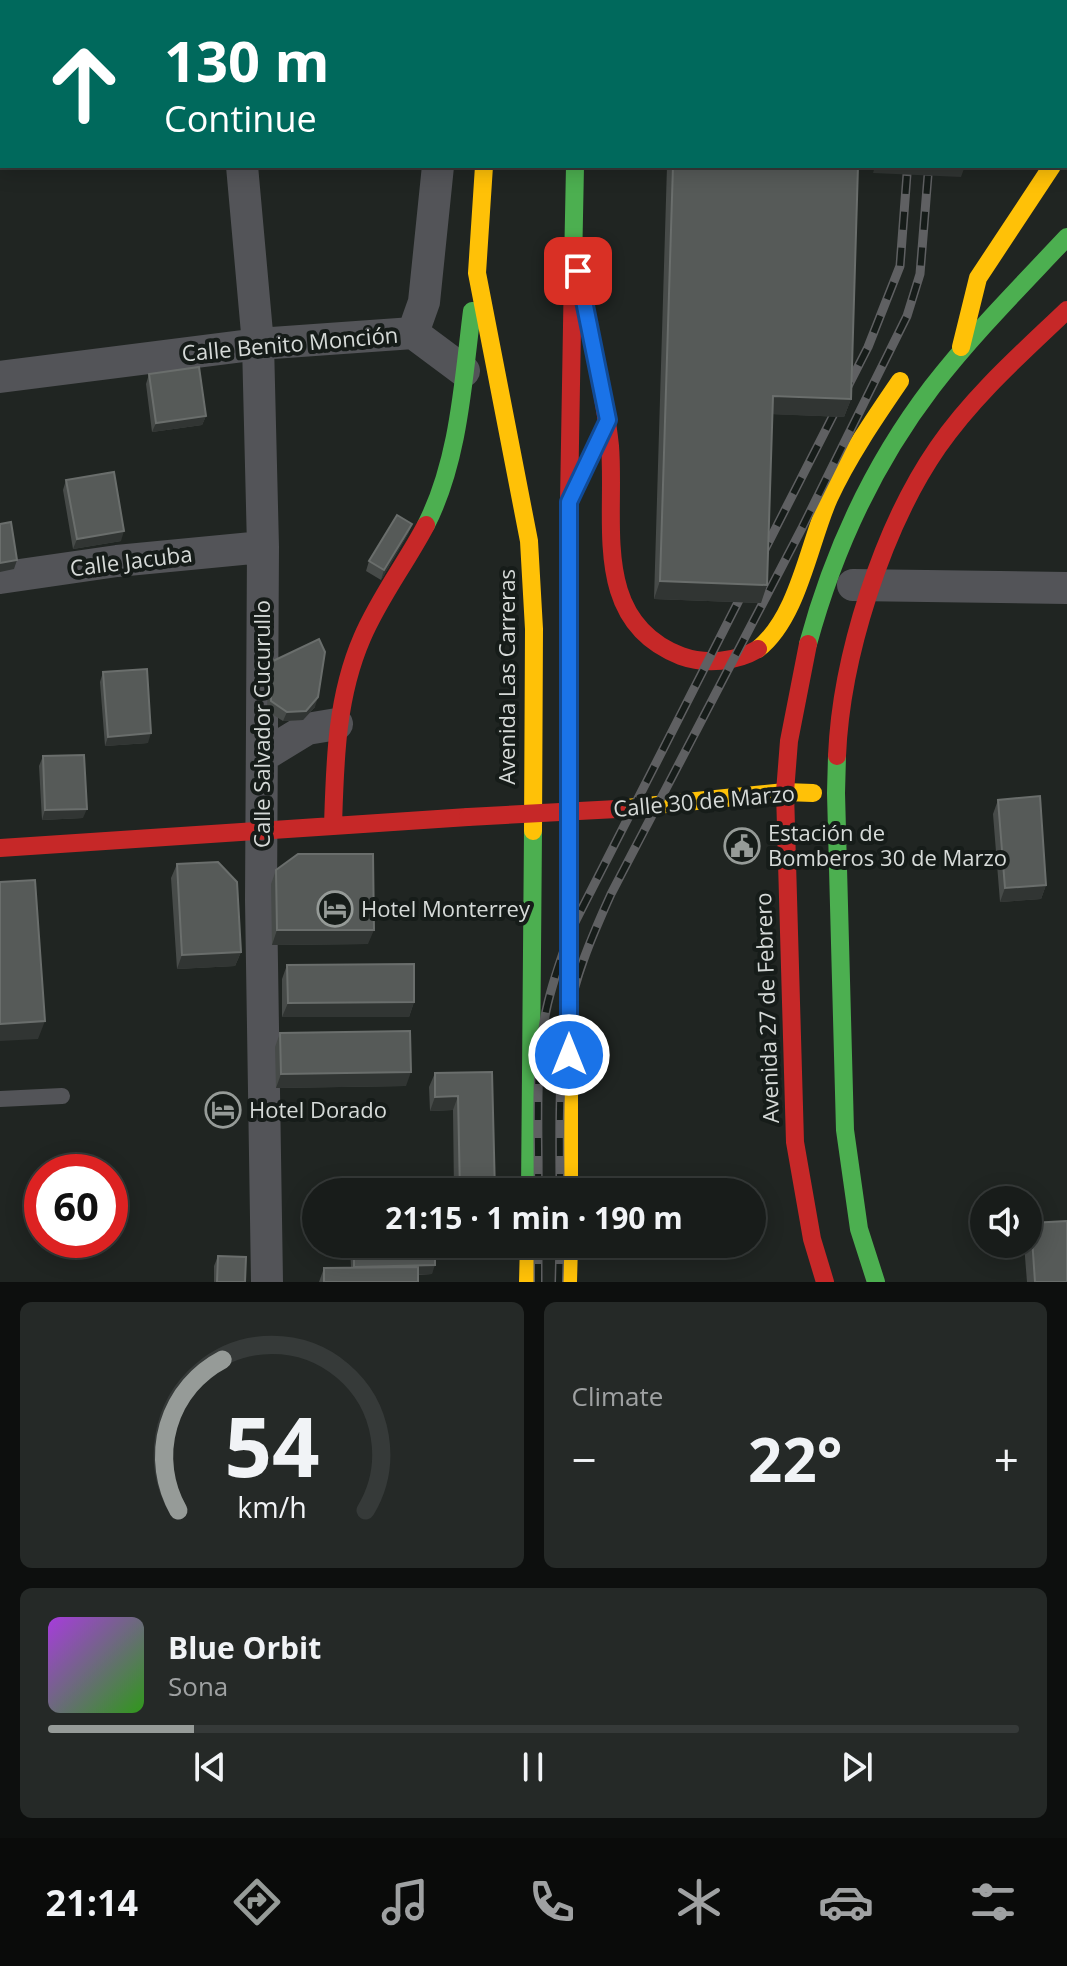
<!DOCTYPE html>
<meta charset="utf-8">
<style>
body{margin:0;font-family:"Open Sans",sans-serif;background:#252927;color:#f1f3f6;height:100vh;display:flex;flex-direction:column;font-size:30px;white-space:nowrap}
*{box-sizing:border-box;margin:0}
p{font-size:26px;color:#9fa1a2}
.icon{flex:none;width:44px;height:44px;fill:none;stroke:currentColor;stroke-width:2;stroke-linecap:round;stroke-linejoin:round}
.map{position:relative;height:1282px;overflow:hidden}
.details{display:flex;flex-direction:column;gap:20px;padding:20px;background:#0d0f0e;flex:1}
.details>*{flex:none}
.guide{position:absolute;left:0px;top:0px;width:1068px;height:168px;box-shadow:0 4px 20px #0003,0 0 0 2px #363a39;background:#00695c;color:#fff;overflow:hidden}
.tools{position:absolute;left:970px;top:1186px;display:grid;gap:16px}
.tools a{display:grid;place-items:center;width:72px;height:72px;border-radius:50%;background:#181c1a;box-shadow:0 4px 20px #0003,0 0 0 2px #363a39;font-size:40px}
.speed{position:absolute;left:24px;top:1154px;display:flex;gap:16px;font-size:40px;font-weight:700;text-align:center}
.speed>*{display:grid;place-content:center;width:104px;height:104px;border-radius:50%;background:#181c1a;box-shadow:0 4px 20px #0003,0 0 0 2px #363a39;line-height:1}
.speed .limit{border:12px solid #d22;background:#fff;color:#111}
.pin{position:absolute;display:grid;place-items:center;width:68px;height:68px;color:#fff;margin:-34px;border-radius:16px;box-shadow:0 4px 12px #0006}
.me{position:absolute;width:88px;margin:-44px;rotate:0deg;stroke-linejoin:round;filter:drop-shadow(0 0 6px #0008)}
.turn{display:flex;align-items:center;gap:28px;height:168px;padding:0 32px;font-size:36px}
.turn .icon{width:104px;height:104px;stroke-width:2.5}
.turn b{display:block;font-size:56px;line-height:68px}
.big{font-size:60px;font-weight:700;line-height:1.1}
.details .card{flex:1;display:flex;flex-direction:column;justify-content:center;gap:12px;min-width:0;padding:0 28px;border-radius:12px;background:#252927}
.details .dial{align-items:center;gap:0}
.dial svg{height:208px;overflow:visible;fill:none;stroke:#363a39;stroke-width:7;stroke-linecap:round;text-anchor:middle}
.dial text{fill:#f1f3f6;stroke:none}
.song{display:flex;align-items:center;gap:24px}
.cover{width:96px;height:96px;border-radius:12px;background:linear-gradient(135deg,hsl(280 70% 55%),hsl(110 70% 35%))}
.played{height:8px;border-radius:4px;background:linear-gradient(90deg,#969b98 15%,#363a39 15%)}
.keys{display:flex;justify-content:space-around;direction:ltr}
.heat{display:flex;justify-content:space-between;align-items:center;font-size:44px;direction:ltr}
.details .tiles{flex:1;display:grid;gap:20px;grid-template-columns:1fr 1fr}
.card:last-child{grid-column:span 2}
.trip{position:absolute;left:302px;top:1178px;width:464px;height:80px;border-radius:40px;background:#181c1a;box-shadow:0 4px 20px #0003,0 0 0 2px #363a39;font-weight:700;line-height:80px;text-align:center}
.tabs{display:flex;height:128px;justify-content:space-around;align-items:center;background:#0a0b0a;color:#9fa1a2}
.tabs .icon{width:56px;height:56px}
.tabs .on{color:#969b98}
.tabs b{font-size:36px;color:#f1f3f6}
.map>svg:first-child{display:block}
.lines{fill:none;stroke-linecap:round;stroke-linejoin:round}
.lane{stroke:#535458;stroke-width:16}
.street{stroke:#535458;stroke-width:32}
.fast{stroke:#4caf50;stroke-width:18}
.slow{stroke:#ffc107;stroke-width:18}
.jam{stroke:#c62828;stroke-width:18}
.rail-casing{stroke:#5f6062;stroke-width:9}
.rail{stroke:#161c19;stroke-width:6;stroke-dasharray:18;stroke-linecap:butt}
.jam-bridge{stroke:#c62828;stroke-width:18}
.wall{fill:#474b49}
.shaded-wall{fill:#313533}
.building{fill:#565a58;stroke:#6a6e6c;stroke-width:2}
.route-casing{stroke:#114b97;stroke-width:20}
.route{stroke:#1a73e8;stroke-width:14}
.labels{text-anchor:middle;stroke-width:8;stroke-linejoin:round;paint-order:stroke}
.street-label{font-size:22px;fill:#d6dad8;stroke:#161c19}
.poi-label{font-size:22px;fill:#d6dad8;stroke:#161c19;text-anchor:start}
</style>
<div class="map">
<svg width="1067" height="1282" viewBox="0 0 1067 1282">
<rect width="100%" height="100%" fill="#202522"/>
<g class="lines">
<!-- lane -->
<path class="lane" d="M0,1099L62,1096"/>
<!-- street -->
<path class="street" d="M228,0V2
M456,2V0
M242,166L258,344L263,547L261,900L267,1282
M413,333L464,371
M0,377L258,344L413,333L424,302L438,166
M0,578L117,561L263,547
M853,585L1067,588
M263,756L307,729L337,724"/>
<!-- fast -->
<path class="fast" d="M494,0V2
M583,2L584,0
M620,2L621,0
M573,267L575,166
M426,525C459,460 463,382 472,311
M808,644C833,552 874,463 932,387C973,334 1021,286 1067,237
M837,756L836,793L845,1130L859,1229L876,1282
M530,1192L533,831"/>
<!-- slow -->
<path class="slow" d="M484,166L477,273L529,541L534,629L533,831
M961,347L978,278L1052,166
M758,649C798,618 809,543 829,498C848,457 874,419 900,381
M617,809L785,792L813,793
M569,834V1192
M528,1282L529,1244
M568,1282L569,1244"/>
<!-- jam -->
<path class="jam" d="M590,331C598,369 606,407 610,446C616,522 590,621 681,656C706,665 736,662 758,649
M426,525C406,563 379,598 362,638C336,698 335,762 333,826L468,817
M808,644L789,741L785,792L795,1142L812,1239L825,1282
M837,756C841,658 882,528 938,447C974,395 1022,353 1067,310
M569,834V502L573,267
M0,848L333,826"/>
<defs>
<path id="rail" d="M538,1192C539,1132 534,1070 546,1011C552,983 562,955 572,928L868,347L900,266L907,174
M560,1192C560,1137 558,1081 566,1027C573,980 592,936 611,894L802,528L907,316L920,274L928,175
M538,1282V1244
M559,1282L560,1244"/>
</defs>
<!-- rail casing -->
<use href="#rail" class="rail-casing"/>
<!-- rail -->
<use href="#rail" class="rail"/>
<!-- jam-bridge -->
<path class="jam-bridge" d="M468,817L617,809"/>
</g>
<!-- wall -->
<path class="wall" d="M667,166H858L851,399L844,417L773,414L761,603L654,599Z
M149,374L206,416L202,425L152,432L146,384Z
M66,480L121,541L73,549L63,490Z
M412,524L408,534L381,580L366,571L369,561Z
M271,662L315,707L303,720L283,721L267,711L268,672Z
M103,672L148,743L105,746L100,682Z
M43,756L83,818L42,820L39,766Z
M998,800L1046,885L1041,899L1000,902L993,814Z
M177,864L241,952L235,966L177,969L171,878Z
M276,870L368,944L272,945L271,884Z
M287,965L414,1002L409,1017H282V979Z
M280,1033L406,1086L276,1088L275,1047Z
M492,1072L495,1192H454L453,1110L430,1111L429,1087L435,1073Z
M1031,1223L1067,1282H1027L1024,1244H1028V1231Z
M350,1244H435L432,1274L418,1275V1282H319L324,1268H351Z
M218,1256L245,1282H214V1266Z"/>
<!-- shaded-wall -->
<path class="shaded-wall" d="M875,166H965L961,177L873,173Z
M773,396L851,399L844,417L766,414Z
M206,416L202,425L152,432L156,423Z
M412,524L408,534L381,580L384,570Z
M124,531L121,541L73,549L77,539Z
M17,560L14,569L0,572V563Z
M660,581L767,585L761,603L654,599Z
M318,697L315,707L303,720L283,721L287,712Z
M151,733L148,743L105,746L108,737Z
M87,809L83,818L42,820L45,810Z
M1046,885L1041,899L1000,902L1005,888Z
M277,930H374L368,944L272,945Z
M241,952L235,966L177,969L182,955Z
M414,1002L409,1017H282L288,1003Z
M45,1021L38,1039L0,1041V1024Z
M411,1072L406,1086L276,1088L281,1074Z
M458,1096L453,1110L430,1111L435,1097Z
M435,1265L432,1274L351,1277L354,1267Z"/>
<!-- building -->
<path class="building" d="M678,0H863V2H678Z
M886,0H974V2H886Z
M673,166H858L851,399L773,396L767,585L660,581Z
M199,367L206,416L156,423L149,374Z
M114,472L124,531L77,539L66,480Z
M397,515L412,524L384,570L369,561Z
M11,522L17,560L0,563V524Z
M319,639L325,652L318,697L306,711L287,712L271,701V662Z
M147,669L151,733L108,737L103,672Z
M84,755L87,809L45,810L43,756Z
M1040,796L1046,885L1005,888L998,800Z
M298,854H373L374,930H277L276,870Z
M218,862L237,882L241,952L182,955L177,864Z
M35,880L45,1021L0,1024V882Z
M414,964V1002L288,1003L287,965Z
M410,1031L411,1072L281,1074L280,1033Z
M492,1072L495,1192H460L458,1096L435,1097V1073Z
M1067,1221V1282H1035L1031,1223Z
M354,1244H435V1265L354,1267Z
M218,1256L246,1257L245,1282H217Z
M418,1267V1282H324V1268Z"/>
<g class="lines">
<defs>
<path id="route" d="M569,1055V502L608,420L578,271"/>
</defs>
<!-- route casing -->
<use href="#route" class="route-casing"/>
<!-- route -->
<use href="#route" class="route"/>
</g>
<!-- icons -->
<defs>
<symbol id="civic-ring" viewBox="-11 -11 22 22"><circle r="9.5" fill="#161c19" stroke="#969b98" stroke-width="1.5"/><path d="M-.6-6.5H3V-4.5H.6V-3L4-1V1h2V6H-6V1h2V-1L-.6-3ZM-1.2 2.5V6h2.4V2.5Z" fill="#969b98"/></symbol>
<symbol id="hotel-ring" viewBox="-11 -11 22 22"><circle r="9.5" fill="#161c19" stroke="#969b98" stroke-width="1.5"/><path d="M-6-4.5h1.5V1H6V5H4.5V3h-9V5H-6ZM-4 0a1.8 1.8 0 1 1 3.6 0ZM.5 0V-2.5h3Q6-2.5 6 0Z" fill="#969b98"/></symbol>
</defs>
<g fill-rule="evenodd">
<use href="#civic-ring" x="722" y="826" width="40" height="40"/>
<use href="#hotel-ring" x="315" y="889" width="40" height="40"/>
<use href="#hotel-ring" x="203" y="1090" width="40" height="40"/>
</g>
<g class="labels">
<!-- street labels -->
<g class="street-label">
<text transform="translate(290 344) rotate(-5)" y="8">Calle Benito Monción</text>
<text transform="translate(131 561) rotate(-7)" y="8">Calle Jacuba</text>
<text transform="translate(507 677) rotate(-90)" y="8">Avenida Las Carreras</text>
<text transform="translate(262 724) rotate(-90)" y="8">Calle Salvador Cucurullo</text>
<text transform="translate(704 801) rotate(-5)" y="8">Calle 30 de Marzo</text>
<text transform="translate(767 1008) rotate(-92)" y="8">Avenida 27 de Febrero</text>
</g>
<!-- poi labels -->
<g class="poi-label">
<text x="768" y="841">Estación de<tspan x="768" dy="25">Bomberos 30 de Marzo</tspan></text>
<text x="361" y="917">Hotel Monterrey</text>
<text x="249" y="1118">Hotel Dorado</text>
</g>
</g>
</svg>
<div class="tools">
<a><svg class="icon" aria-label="sound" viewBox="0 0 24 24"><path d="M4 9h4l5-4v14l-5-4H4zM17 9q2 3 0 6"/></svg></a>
</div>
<div class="speed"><div class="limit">60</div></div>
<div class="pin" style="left:578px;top:271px;background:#d93025"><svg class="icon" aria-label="arrive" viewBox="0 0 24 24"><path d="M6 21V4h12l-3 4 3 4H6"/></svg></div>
<svg class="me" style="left:569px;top:1055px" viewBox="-20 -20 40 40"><circle r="17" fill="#1a73e8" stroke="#fff" stroke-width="3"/><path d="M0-11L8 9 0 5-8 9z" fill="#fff"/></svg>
<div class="trip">21:15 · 1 min · 190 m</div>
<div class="guide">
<div class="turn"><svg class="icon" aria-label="ahead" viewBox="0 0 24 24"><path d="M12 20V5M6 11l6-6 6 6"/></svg><div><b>130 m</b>Continue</div></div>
</div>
</div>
<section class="details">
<div class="tiles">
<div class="card dial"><svg viewBox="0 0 100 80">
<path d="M14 69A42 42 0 1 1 86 69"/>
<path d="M14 69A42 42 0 0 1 31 11" stroke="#969b98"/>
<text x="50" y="56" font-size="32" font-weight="700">54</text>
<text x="50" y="72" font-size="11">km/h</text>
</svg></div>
<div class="card"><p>Climate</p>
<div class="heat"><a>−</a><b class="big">22°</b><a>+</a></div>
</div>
<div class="card">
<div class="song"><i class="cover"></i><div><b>Blue Orbit</b><p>Sona</p></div></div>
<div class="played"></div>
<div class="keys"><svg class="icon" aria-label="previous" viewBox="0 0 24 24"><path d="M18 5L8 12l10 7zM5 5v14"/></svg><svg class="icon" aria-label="pause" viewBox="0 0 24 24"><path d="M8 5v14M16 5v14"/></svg><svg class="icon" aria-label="next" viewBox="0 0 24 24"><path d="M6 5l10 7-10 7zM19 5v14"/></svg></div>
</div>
</div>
</section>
<nav class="tabs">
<b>21:14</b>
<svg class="icon on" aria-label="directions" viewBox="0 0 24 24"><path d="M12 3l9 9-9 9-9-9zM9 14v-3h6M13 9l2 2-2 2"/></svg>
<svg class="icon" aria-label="music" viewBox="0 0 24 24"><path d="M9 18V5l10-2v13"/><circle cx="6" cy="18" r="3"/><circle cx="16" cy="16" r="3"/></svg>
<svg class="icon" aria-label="phone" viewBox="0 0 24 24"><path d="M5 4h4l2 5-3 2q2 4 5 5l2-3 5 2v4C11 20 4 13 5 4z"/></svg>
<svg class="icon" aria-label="climate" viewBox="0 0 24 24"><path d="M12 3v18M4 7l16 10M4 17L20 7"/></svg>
<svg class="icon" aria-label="car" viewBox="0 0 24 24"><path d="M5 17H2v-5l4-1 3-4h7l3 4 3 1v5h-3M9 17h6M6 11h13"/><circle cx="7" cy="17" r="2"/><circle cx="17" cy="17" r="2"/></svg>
<svg class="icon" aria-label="filters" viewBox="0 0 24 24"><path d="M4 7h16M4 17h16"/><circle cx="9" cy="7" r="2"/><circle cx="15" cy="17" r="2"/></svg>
</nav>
